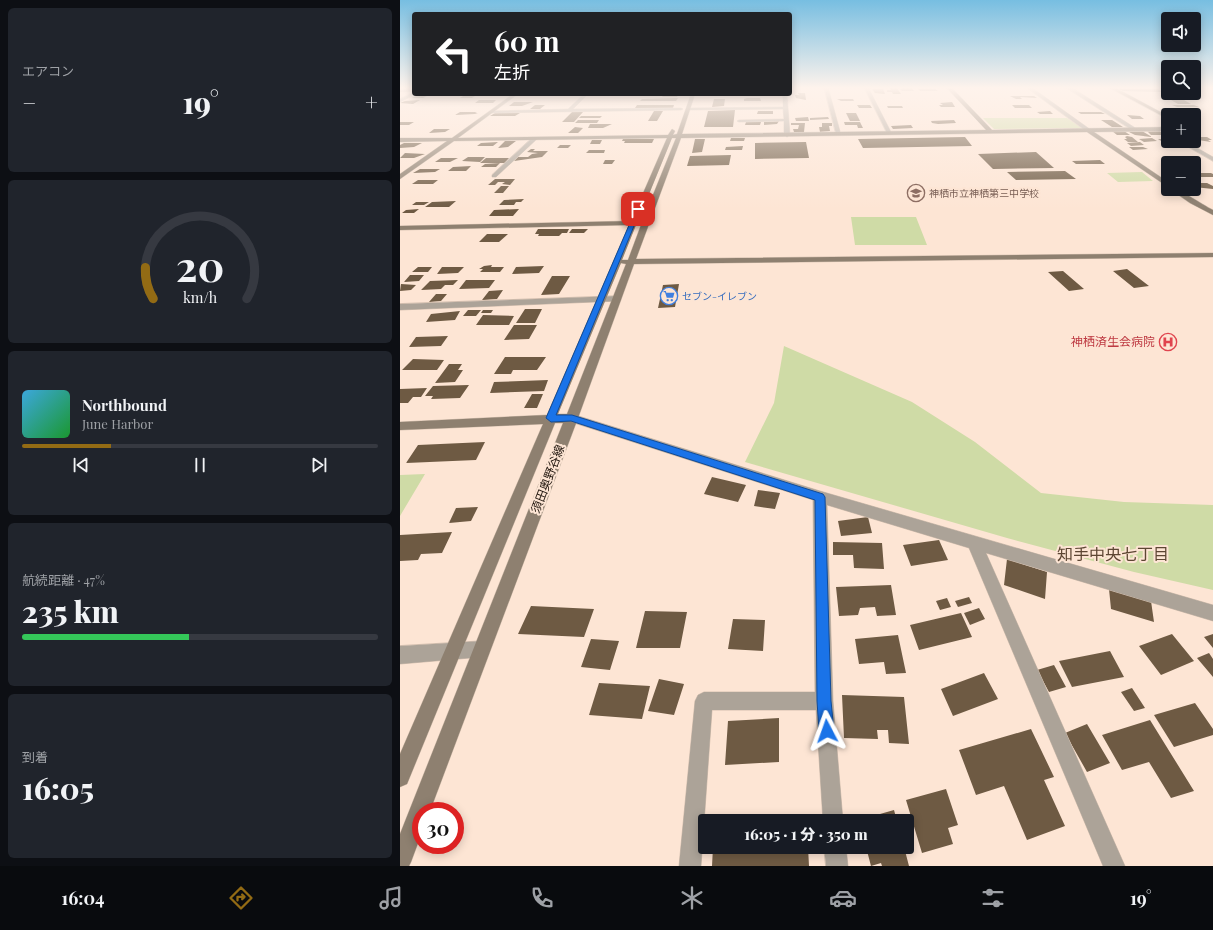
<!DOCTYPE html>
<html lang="ja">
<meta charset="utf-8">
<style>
body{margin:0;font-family:"Playfair Display","Noto Sans JP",serif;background:#20242c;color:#f1f3f6;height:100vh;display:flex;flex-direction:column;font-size:15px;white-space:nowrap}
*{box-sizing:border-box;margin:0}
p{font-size:13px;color:#9ea1a6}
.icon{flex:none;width:22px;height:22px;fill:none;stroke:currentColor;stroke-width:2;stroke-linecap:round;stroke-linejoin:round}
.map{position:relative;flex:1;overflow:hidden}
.side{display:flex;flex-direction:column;gap:8px;padding:8px;background:#0d0f14;width:400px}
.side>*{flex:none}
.guide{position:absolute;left:12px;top:12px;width:380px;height:84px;border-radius:4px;box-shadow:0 2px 10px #0003;background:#202124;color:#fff;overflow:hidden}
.buttons{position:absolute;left:761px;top:12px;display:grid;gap:8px}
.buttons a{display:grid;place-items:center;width:40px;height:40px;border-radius:4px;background:#171b24;box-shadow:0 2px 10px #0003;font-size:20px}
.speed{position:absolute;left:12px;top:802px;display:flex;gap:8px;font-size:20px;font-weight:700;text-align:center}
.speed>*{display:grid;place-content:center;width:52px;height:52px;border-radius:50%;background:#171b24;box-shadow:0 2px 10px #0003;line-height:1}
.speed .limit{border:6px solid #d22;background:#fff;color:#111}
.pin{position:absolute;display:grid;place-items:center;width:34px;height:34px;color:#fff;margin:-17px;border-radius:8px;box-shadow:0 2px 6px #0006}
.me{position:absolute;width:44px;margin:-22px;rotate:356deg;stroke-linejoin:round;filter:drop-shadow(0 0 3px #0008)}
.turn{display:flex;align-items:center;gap:14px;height:84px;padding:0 16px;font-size:18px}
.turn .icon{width:52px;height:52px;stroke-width:2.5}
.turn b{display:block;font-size:28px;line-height:34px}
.big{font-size:30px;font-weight:800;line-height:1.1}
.side .tile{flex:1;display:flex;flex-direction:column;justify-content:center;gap:6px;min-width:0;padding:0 14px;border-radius:6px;background:#20242c}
.side .dial{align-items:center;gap:0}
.dial svg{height:104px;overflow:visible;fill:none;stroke:#363941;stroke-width:7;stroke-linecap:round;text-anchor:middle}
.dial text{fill:#f1f3f6;stroke:none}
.song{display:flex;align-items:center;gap:12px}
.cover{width:48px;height:48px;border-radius:6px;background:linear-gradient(135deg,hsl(200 70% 55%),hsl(130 70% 35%))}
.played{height:4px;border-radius:2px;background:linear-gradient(90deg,#936b14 25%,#363941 25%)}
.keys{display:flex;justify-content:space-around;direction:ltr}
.heat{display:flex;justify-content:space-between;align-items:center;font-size:22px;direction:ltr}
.charge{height:6px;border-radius:3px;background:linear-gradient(90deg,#34c759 47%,#363941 0)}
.trip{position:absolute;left:298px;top:814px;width:216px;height:40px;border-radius:4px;background:#171b24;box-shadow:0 2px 10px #0003;font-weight:800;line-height:40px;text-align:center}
.menu{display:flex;height:64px;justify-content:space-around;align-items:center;background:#090b0e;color:#9ea1a6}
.menu .icon{width:28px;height:28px}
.menu .on{color:#936b14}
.menu b{font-size:18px;color:#f1f3f6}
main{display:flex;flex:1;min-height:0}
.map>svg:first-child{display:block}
.green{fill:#cfdba6}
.building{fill:#6e5a43}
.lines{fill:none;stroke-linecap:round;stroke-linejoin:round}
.street-casing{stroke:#d5c0b0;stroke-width:1}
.secondary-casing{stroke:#d5c0b0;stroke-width:1}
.street{fill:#aca398;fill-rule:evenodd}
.secondary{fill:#8e8070;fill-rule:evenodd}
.route{fill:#1a73e8;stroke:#114b97}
.labels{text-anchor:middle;stroke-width:4;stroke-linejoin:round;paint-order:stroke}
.far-education-label{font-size:10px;fill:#785e54;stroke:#fde5d4;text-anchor:start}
.far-shop-label{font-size:10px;fill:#366cbe;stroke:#fde5d4;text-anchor:start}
.health-label{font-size:12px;fill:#be3a42;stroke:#fde5d4;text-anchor:end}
.street-label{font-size:12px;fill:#20160e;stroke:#fde5d4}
.near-neighbourhood-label{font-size:16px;fill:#5d4633;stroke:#fde5d4}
</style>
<main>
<section class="side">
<div class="tile"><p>エアコン</p>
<div class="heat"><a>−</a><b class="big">19°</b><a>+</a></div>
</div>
<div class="tile dial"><svg viewBox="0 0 100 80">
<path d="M14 69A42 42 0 1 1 86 69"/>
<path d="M14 69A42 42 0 0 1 8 45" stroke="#936b14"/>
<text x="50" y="56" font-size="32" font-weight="700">20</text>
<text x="50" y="72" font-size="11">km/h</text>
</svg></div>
<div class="tile">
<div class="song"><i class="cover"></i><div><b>Northbound</b><p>June Harbor</p></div></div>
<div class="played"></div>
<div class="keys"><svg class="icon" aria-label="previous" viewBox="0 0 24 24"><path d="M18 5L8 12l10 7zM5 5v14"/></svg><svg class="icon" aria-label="pause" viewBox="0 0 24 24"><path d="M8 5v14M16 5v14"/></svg><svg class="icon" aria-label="next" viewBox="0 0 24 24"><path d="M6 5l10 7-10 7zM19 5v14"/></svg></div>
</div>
<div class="tile"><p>航続距離 · 47%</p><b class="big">235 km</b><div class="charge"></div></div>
<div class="tile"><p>到着</p><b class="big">16:05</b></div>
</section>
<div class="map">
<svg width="813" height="866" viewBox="0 0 813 866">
<rect width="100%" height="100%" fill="#fde5d4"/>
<!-- green -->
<path class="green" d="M583,118H667L682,128L594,129Z
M742,172L753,181L718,182L707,173Z
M451,217H516L527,245H455Z
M384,346L512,402L575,442L641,493L724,502L813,505V590L734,572L607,538L345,462L374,403Z
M25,474L0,516V475Z"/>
<!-- building -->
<path class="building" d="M490,87H496L501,94H493L492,92H487V90H491Z
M502,87H511L514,91H502L500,89H503Z
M472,89H483L485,94L475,93Z
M518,89H535L538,91H520Z
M719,89H758L763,92L723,91Z
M398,93H405L406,100L396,98L395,95H399Z
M20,94H31L23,98H12Z
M66,94H78L72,98H60Z
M264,94H279L277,97H262Z
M610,96H634L637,98L620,97L622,99H616Z
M278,98L276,101H240L242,99Z
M347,98H360L361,101H344V99Z
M314,99H325L324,106L312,107Z
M437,99H453L454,101H441Z
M20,100L13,104L0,103L5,101Z
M79,100H96L93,103H75Z
M771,100H784L791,104H778Z
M114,102H133L122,106H109Z
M552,102L555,107H541L539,105H543L540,103Z
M135,105H145L140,109H130Z
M237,105H274L273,108H235Z
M457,105H470L472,108H459Z
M612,105H629L632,108H615Z
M772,105H794L799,107H777Z
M487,106H502L503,108H488Z
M335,110L333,127H304L308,111Z
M254,111H263L257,121H248Z
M358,111H373V114H357Z
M650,111L653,114H640L637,112Z
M60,112H77L75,113H78L75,114L55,115Z
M172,112H183L174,122H162Z
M678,112H701L705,114H681Z
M95,113H120L115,116H90Z
M446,113H456L460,121H450Z
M727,115L740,116L744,119H732Z
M181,116H202L200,118H179Z
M408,117L409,121H396L395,118Z
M428,117L429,119L410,120V118Z
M178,120H199L197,123H175Z
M554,120L556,123L538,124L532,123L531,121Z
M701,120H712L723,127H712Z
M379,121L377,124L364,125V122Z
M0,122H14L9,125H0Z
M346,122H361L360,125H345Z
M444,122H460L463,128H458L457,125H445Z
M391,123H405L404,132H394L393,129H398L399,125H391Z
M422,123H432V126H429L430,131L420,132L419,127H422Z
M190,124H212L203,128H188Z
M511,125L513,128L493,129L491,126Z
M175,127L183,128L178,133H168Z
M34,129H50L45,132L29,133Z
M712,131H724L730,135H717Z
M742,131L752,137L735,135L729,132Z
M747,131H760L766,135H751Z
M727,136L732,137L738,142H728L724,139H727L725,137Z
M565,137L572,146L463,148L458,139Z
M794,137H807L812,140H808L811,142L798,140Z
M331,138H345L344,141H330Z
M752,138L757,141L744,142L739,139Z
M223,139H254L252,143H224L225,141H222Z
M295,139H305L302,152L292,153Z
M758,139H768V141L775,142L764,143Z
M192,140H202L200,144H190Z
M105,141H116L108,147L98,148Z
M98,142L93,146H77L81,143Z
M406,142L409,158L355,159V143Z
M740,142L744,145L731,146L727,143Z
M4,143H22L14,147L0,148V145Z
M160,145H171L168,148H157Z
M343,146L342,150H325L326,147Z
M729,147H743L748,149L733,150Z
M131,149H135L133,151H148L142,157L114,161L118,157H128L132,154L138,153L127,152Z
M189,150H205L204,153H186Z
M636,152L654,168L593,169L578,154Z
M5,153L25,154L14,158H0Z
M331,155L329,165L287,166L290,156Z
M68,157H85L80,162L62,161Z
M41,158H58L50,162H35Z
M86,158H109L105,163H80Z
M780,159L787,163H771L765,160Z
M205,160H215L212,164H203Z
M700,160L705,164H676L672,161Z
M100,163L96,167H81L85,164Z
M71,166L66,171H48L53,167Z
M20,169H40L35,172L13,173Z
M665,171L676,179L616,180L607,172Z
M794,173H811L813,174V177H795Z
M95,179H115L110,185L102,184L105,182H98L95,185H88Z
M18,180H38L33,184H12Z
M794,183H807L813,186V189L794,187Z
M101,186H109L103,193H94Z
M124,199L121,202H116L114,205H99L104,200Z
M56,201L49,207H25L32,202Z
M16,202H29L24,205H12Z
M19,209L14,213H2L6,210Z
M119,209L113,216H89L94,210Z
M138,229H169L167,233H162L159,236H138L139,234H135Z
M172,229H188L184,233H169Z
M87,234H108L99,242H79Z
M92,265L91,267H104L100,272H80L83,269H79L84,266Z
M144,266L139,273L112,274L116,267Z
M18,267H32L28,272H12Z
M42,267H64L58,273L37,274Z
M727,269L749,286L734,288L713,271Z
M663,271L684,289L669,291L648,272Z
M10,275H24L19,281L4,282Z
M152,276H170L159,294L141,295Z
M58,280L53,285H45L41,289L21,290L30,281Z
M66,280H95L89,288L59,289Z
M1,284L16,285L11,290L0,291Z
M279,284L275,307L258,308L263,285Z
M103,290L97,299L82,300L89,291Z
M36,294H47L41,301L29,302Z
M125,309H142L135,323H116Z
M68,310H81L76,316H63Z
M83,310H93L91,313H81Z
M60,311L55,320L26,322L31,314Z
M83,315L114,316L109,325H76Z
M114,325H137L129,339L104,340Z
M48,336L41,346L9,347L16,337Z
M105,357H146L137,370H113L111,374H94Z
M13,359L44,360L37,370H2Z
M49,364H62L58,370H63L55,382L35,383Z
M148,380L144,391L90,393L94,382Z
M69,385L60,398L31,399L33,396H25L33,386Z
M27,388L21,397H13L8,403H0V389Z
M132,394H143L137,408H124Z
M85,442L76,460L6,463L18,445Z
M312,477L346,485L338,502L304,494Z
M358,490L380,493L375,509L354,506Z
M78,507L71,521L49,523L56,508Z
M468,517L472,533L441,536L438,521Z
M52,532L42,553L21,554L18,560L0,561V535Z
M539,540L548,560L511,566L503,545Z
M433,542L482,543L484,569L454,568L453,555H433Z
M607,559L647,572L645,599L604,585Z
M491,585L496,615L477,616L475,607L460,608L458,615L439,616L436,587Z
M709,589L751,601L754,622L711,609Z
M569,597L572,603L558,607L555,601Z
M547,598L551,607L540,610L536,601Z
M131,606L194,609L184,637L118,634Z
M579,608L585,619L570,625L564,613Z
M245,611L287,612L280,648H236Z
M561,613L572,637L519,650L510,625Z
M333,619L365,620L363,651L328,649Z
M772,634L794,661L761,675L739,646Z
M813,634V648L804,637Z
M498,635L506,673L486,674L484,662L459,664L455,639Z
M191,639L219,641L210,670L181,667Z
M710,651L724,677L672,687L659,661Z
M809,653L813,659V677L797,658Z
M654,665L666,687L649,692L637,670Z
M584,673L598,699L553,716L541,689Z
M259,679L284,684L274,715L248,711Z
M199,683L250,686L242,719L189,715Z
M732,688L745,708L734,711L721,692Z
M442,695L504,697L509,744L489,743L488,730H477L478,739L444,738Z
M795,703L813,729V735L774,747L754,715Z
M379,718V762L325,765L328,721Z
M750,720L794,791L771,798L749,762L722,770L702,735Z
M687,724L710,763L687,772L665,733Z
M631,729L654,777L644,780L665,826L627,840L604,786L576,795L559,750Z
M546,789L558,825L548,828L553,844L522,853L506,800Z
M494,810L497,821H460L459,820Z
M313,847H408L409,866H312Z
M466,847H504L509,866H482L481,863L471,866Z"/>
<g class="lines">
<defs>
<path id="street" d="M424,87H428L441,135L436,134Z
M464,87H468L492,134L487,133Z
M626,87H631L691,130L686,131Z
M665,87H671L737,129L732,130Z
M13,93L16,94L0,102V99Z
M184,94H188L173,109L281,108L283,109L281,110L91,113L89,112L91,111L168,109Z
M383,94H387L390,135L387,137L384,135V121L339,122L337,121L339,120L384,119L383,109L288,110L286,109L288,108L383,107Z
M761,127L768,131V135L759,130L758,129Z
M132,138L137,139L96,177H92V175Z
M778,141H785L813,157V161Z
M217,296L221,299L220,301L0,310V304Z
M172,414L420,491L813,605V621L586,553L725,866H703L569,548L427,505L433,701L443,821H423L416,710H312L301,866H279L295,701L298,695L304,692H415L413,500L168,421L166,418L168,415Z
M82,641L88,643L90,649L88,655L82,657L0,664V646Z
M424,847H446L448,866H426Z"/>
<path id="secondary" d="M546,87H551L592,130L768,127V131L694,132L768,182V187L687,132L281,138L236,259L813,253V257L234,264L178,418L30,811H21V835L11,862L9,866H0V834L163,423H155L7,784L0,787V754L143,424L0,430V422L147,415L229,225L0,230V226L231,221L267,138L54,141L0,179V174L47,141L0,142V138H52L113,94H118L58,138L268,135L272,129L275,131L273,135L277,134L291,94H295L282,134L586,130ZM272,138H276L242,222L238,221ZM236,225H241L228,260H222ZM221,263L226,264L167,414H158Z
M708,87H714L768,116V119Z
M14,89V91L0,92V90Z
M770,189C781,189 801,204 813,210V215L790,203Z"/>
</defs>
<!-- street casing -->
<use href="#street" class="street-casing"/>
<!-- secondary casing -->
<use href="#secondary" class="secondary-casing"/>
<!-- street -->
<use href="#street" class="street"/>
<!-- secondary -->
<use href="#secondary" class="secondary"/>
</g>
<!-- sky -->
<linearGradient id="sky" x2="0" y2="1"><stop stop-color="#77bee1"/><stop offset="0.42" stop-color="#fef3ec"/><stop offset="1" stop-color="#fef3ec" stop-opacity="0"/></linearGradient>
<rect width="813" height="209" fill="url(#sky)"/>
<!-- route -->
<path class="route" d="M238,208L241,209L156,415H172L423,494L425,497L431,701L434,731L432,736L427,738L422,736L419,731L417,701L415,500L171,421L151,422L146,418L236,209Z"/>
<!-- icons -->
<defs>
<symbol id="school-ring" viewBox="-11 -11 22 22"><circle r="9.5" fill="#fde5d4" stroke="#8d6e63" stroke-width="1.5"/><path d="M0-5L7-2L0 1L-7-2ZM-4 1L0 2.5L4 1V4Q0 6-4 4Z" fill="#8d6e63"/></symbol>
<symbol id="supermarket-ring" viewBox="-11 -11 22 22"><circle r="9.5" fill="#fde5d4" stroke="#3f7fe0" stroke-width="1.5"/><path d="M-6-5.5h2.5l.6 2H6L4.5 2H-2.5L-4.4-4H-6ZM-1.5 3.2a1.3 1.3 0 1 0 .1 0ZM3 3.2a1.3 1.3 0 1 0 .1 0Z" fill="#3f7fe0"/></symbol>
<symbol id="hospital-ring" viewBox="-11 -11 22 22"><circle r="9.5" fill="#fde5d4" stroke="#e0444e" stroke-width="1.5"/><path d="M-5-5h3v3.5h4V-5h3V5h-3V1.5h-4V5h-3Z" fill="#e0444e"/></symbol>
</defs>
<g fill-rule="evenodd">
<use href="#school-ring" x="506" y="183" width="20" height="20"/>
<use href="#supermarket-ring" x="259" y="286" width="20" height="20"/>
<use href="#hospital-ring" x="758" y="332" width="20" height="20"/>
</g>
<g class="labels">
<!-- far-education labels -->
<g class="far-education-label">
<text x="529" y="197">神栖市立神栖第三中学校</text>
</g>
<!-- far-shop labels -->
<g class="far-shop-label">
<text x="282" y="300">セブン-イレブン</text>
</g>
<!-- health labels -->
<g class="health-label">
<text x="755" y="346">神栖済生会病院</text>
</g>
<!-- street labels -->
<g class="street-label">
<text transform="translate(148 479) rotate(-69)" y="4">須田奥野谷線</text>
</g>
<!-- near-neighbourhood labels -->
<g class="near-neighbourhood-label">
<text x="713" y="560">知手中央七丁目</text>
</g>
</g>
</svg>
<div class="buttons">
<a><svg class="icon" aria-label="sound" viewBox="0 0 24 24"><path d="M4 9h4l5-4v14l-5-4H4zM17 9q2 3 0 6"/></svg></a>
<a><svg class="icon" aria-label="search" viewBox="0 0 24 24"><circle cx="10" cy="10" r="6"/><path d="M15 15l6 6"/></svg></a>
<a>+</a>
<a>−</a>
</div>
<div class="speed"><div class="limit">30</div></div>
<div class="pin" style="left:238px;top:209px;background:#d93025"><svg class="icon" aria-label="arrive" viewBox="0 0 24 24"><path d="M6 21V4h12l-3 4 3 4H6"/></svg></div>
<svg class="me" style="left:427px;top:731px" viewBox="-20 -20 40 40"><path d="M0-17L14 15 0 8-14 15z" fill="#1a73e8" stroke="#fff" stroke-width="4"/></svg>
<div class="trip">16:05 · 1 分 · 350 m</div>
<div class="guide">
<div class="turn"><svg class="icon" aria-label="left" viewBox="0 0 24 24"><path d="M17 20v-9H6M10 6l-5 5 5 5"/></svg><div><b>60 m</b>左折</div></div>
</div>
</div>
</main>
<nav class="menu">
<b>16:04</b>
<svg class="icon on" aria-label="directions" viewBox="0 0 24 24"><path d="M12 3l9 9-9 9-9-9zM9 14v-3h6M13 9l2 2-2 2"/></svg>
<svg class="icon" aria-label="music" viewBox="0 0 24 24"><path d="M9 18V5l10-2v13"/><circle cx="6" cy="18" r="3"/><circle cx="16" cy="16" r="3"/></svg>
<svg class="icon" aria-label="phone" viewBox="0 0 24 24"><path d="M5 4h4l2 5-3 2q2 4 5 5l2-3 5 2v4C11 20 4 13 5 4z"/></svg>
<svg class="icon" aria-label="climate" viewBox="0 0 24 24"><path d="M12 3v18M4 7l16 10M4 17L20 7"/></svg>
<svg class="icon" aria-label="car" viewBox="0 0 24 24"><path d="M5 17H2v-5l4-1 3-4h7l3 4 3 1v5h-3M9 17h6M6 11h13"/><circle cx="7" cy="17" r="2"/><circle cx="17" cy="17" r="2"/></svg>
<svg class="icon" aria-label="filters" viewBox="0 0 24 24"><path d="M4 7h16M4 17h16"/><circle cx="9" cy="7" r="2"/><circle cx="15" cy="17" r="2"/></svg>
<b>19°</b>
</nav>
